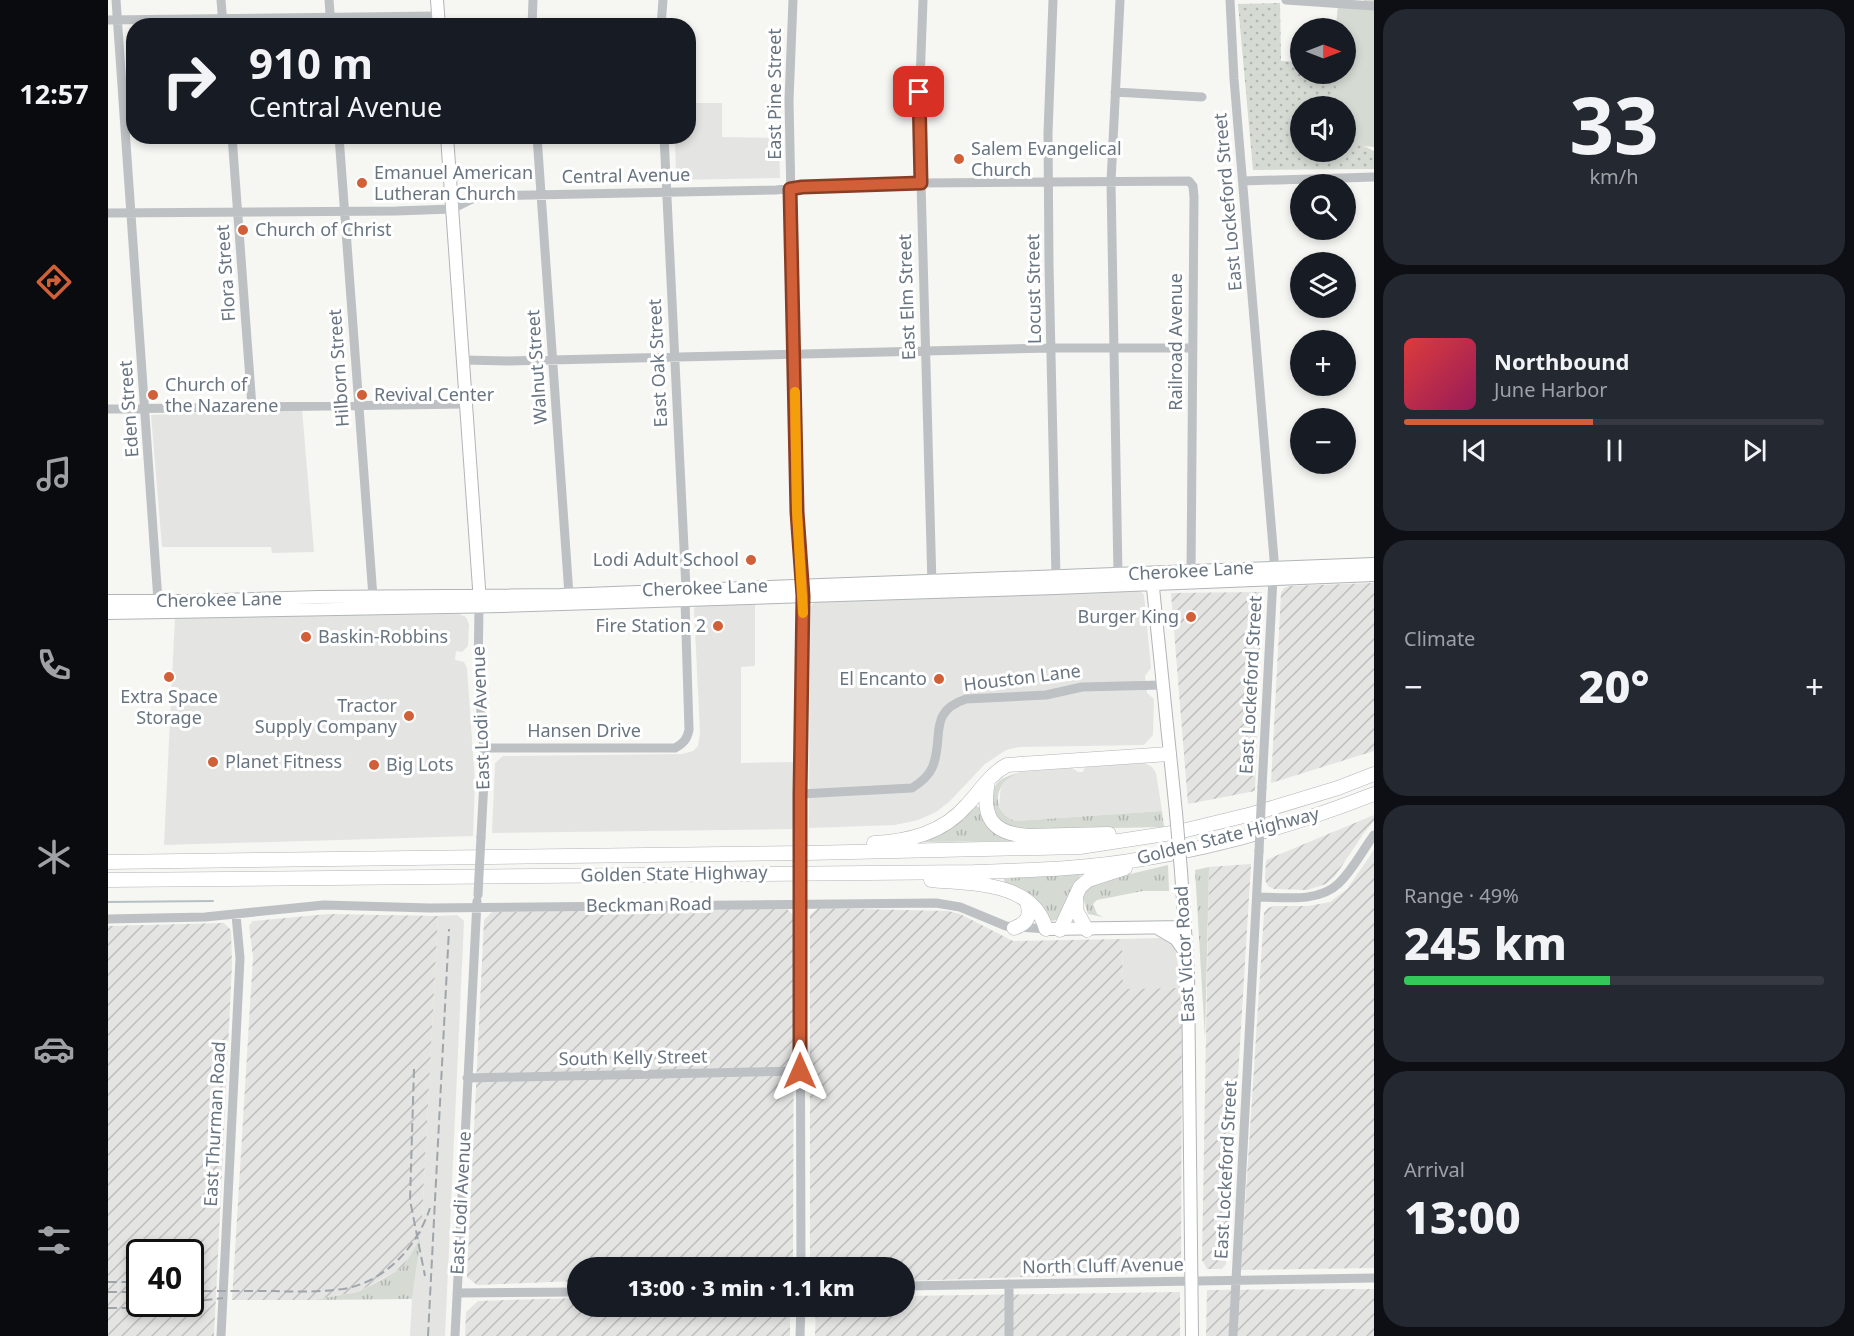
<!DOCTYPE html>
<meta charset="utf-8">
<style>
body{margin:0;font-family:"Noto Sans",sans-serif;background:#242831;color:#f1f3f6;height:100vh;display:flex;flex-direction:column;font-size:22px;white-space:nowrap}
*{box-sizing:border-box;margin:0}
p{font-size:20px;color:#9ea1a6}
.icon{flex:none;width:33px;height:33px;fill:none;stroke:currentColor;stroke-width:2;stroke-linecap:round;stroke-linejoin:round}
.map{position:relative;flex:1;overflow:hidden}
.details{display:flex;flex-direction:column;gap:9px;padding:9px;background:#0d0f14;width:480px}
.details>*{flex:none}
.banner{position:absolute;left:18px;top:18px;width:570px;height:126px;border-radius:24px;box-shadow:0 3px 9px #0003;background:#171b24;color:#f1f3f6;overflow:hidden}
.needle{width:39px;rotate:90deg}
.fabs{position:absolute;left:1182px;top:18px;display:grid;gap:12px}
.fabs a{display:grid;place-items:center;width:66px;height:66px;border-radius:50%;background:#171b24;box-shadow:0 3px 9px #0003;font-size:30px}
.speed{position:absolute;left:18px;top:1239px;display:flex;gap:12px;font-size:30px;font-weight:700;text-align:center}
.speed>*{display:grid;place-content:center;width:78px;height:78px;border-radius:50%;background:#171b24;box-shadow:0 3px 9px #0003;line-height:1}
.speed .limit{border:3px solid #111;border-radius:9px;background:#fff;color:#111}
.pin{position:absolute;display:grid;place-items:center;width:51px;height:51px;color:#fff;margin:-26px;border-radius:12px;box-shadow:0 3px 9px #0006}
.me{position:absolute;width:66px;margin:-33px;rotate:0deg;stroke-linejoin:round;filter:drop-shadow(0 0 4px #0008)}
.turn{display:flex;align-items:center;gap:21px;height:126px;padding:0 24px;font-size:27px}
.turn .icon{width:78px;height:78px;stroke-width:2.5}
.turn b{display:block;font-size:42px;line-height:51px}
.big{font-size:45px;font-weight:800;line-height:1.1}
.details .tile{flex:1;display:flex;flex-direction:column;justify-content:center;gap:9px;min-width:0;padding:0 21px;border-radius:24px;background:#242831}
.details .dial{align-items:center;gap:0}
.dial b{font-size:78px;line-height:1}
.song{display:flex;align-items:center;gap:18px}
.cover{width:72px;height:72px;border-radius:9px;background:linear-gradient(135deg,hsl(0 70% 55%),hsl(330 70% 35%))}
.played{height:6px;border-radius:3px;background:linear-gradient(90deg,#d15f38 45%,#363941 45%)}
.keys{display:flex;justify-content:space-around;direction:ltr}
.heat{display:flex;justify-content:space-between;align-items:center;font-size:33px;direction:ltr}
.charge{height:9px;border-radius:4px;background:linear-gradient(90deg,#34c759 49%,#363941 0)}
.trip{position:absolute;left:459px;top:1257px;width:348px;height:60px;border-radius:30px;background:#171b24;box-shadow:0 3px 9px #0003;font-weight:800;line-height:60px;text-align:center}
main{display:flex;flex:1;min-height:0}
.menu{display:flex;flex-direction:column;width:108px;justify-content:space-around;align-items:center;background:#090b0e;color:#9ea1a6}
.menu .icon{width:42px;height:42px}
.menu .current{color:#d15f38}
.menu b{font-size:27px;color:#f1f3f6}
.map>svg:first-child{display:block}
.built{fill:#e4e5e3}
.industrial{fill:url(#industrial-furrows);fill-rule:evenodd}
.grass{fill:url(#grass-tufts)}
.park{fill:url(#park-dots)}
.garden{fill:#d5dad3}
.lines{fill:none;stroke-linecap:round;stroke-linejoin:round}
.stream{stroke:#b6c0c4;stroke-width:2}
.major-casing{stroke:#b1b5b8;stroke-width:14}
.highway-casing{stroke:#b1b4b7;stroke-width:15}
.minor{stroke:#bdc1c4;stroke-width:9}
.major{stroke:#fff;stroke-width:12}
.highway{stroke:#fff;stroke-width:14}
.rail{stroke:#9fa5aa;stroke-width:2;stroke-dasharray:9 4.5;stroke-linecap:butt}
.major-bridge-casing{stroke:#b1b5b8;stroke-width:14;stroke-linecap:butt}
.minor-bridge{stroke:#bdc1c4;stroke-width:9}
.major-bridge{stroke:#fff;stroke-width:12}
.route-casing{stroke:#883e24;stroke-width:15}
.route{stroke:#d15f38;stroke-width:10}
.slow{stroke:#f59e0b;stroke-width:10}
.poi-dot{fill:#d15f38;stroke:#fff;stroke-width:2}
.labels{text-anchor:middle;stroke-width:6;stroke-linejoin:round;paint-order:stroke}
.street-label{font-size:18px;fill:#687581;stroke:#fff}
.poi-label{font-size:18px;fill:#687581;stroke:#fff;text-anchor:start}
</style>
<main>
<nav class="menu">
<b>12:57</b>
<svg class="icon current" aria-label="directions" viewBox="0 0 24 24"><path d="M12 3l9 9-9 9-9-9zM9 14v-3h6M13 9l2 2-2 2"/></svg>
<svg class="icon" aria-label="music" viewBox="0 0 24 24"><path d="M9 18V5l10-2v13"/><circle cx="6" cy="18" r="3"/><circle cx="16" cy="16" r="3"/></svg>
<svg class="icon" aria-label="phone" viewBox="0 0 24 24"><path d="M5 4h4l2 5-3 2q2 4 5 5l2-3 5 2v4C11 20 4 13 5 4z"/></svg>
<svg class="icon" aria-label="climate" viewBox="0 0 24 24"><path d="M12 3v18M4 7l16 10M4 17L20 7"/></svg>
<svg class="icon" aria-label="car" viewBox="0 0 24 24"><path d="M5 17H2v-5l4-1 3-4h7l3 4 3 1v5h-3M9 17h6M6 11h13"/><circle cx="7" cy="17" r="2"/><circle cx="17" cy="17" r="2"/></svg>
<svg class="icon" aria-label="filters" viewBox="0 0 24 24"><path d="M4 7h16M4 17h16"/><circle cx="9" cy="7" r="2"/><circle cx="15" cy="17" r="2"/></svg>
</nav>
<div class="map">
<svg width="1266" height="1336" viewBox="0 0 1266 1336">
<defs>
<pattern id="industrial-furrows" width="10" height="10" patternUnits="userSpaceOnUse" patternTransform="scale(1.5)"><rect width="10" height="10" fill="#e4e5e3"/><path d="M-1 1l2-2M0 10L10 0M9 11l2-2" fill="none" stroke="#bdbebd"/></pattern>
<pattern id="grass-tufts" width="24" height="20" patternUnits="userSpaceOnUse" patternTransform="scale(1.5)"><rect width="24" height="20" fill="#d5dad3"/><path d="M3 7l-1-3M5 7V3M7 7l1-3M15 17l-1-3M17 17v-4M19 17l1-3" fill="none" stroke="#b1b5b1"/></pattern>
<pattern id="park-dots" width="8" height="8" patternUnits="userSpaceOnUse" patternTransform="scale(1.5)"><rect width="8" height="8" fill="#d5dad3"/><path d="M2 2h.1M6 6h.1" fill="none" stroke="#b1b5b1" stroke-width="1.8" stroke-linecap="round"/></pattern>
</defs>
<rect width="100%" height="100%" fill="#f6f6f3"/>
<!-- built -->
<path class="built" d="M581,103H614V137L664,138V144L671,143L672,178L568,180L567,137L580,136Z
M194,409L206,552L164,553L163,547H54L43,415Z
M1032,590L1036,595L1043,668L1037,676L1039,693L1046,699L1045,735L1036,745L911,747L898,750L877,764L841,802L828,812L810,820L787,825L701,828L702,607L707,602Z
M647,604V666L633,667V763L688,762L687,829L384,833L387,763L395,756L574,754L585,751L590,746L592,733L586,609L588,606Z
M351,614L358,617L361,624L360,646L354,652L348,651L347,660L356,662L359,668L367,782L365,836L56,845L67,616Z
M1037,763L1044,767L1048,773L1054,811L908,821L900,819L894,814L891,805L893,786L901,777L912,772L964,768L970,772H975L977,767Z
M349,915L356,921L337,1336H302L304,1299L313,1237L330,916Z
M1052,938L1059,940L1067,947L1074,988L1015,990L1014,939Z"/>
<!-- industrial -->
<path class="industrial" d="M1266,583V751L1163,783L1173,593L1176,588L1181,586Z
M1154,592L1147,791L1080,804L1063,593Z
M1266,815V821L1256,833L1227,876L1218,884L1199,890L1166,889L1160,886L1157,880L1158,860Z
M1266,850V1268L1133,1270L1156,913L1160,908L1166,906H1200L1222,902L1239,889Z
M1143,864L1119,1257L1118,1264L1114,1269H1099L1094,1260L1101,867Z
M678,908L686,916L685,1262L679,1268H470L469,1281L369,1285L359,1277L376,920L384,912Z
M710,908L840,911L852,914L905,941L1014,939L1015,989L1074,988L1073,1266L1070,1270L1066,1272L797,1281L796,1268H702V915Z
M220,914L330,916L313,1237L295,1267L250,1292L205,1300H124L145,957L141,926L145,921Z
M116,923L123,930L124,965L106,1336H0V926ZM82,1252V1304H32V1252Z
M1266,1289V1336H1098L1099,1290Z
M1072,1292V1336H707L708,1307L796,1306L797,1296Z
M469,1298L470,1306L682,1307V1336H357L358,1312L370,1301Z"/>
<!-- grass -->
<path class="grass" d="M912,772C905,776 897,779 893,787C885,802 893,818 908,821L1054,811L1056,827L914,830C906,829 898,828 892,821C881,811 881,787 894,779C899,776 907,774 912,772Z
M866,805L873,808L920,841L815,842V838Z
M1060,865L1061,891H1035L989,900L985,904L989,914L995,917L980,914L975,898L979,888L993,881Z
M1101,867L1097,1039L1087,870Z
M975,872L967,883L953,915L948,920L944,921L897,884L896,879Z
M313,1237L304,1299L205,1300L250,1292L273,1280L295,1267Z"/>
<!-- park -->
<path class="park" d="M1172,3L1173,61L1192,62V74H1228L1230,106H1192V152H1238V131L1256,146L1266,151V169L1145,170L1130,4Z"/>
<!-- garden -->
<path class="garden" d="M1256,0H1266V147L1256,146L1238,133V106H1229L1227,74H1238V28H1228L1230,3L1256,4Z"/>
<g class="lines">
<!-- stream -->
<path class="stream" d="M0,902L105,901"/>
<defs>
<path id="major" d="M329,0L331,26
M339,136L372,602
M1044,578L1068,813
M0,601H81L210,597L453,595L1266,564
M0,613L395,606L948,588L1266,575
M1073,871L1080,974L1084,1336
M938,929L1077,927
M1051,929L1068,939L1079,955"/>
<path id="highway" d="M880,781C873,817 884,834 921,836L1001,834
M766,843C801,841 835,833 859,805C872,791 882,774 899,765L1061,754
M0,862L699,853L972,847L1070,832L1144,814L1230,788L1266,774
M0,880L866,872C922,870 979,869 1034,859C1113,846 1192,823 1266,794
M823,880C863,884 925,881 938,929
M968,898V910L979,930
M906,928C920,923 923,916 919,902
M952,930L972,887L980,880L1017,868"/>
</defs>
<!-- major casing -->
<use href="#major" class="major-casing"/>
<!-- highway casing -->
<use href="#highway" class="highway-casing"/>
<!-- minor -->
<path class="minor" d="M8,0L50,601
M113,0L115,25
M221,0L223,26
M685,0L681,100L689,498L695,596L692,835
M815,0L811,109L824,585
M945,0L940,133L941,265L948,578
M1122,0L1126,79L1166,559L1154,787
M1178,0L1266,6
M0,20L330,16
M424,26L425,0
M553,26L555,0
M1007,92L1094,97
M124,136L144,407
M231,136L265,597
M429,136L461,595
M556,136L578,589
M1135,181L1266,177
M0,213L288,211L344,209L364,199L379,196L668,190L694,187L813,183L1081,181L1085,186L1086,197L1083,575
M356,360L400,361L944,348H1085
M0,409L359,404
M1010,575L1003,182L1012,0
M371,607L370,674L377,762L373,837
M376,748H567C576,743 579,739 581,730L577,600
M692,794L804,788C812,783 820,777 824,768C837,740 818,712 858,699L938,695L974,687L1054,685
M692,890L693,1268
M1149,897C1175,897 1210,903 1230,884C1245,870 1254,851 1266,835
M0,919L97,917L216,905L321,908L828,903L852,907L898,926L938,929
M359,1078L692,1071
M901,1284V1336
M796,1286L1266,1278
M349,1293L470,1292
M113,1336L132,958L128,915
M347,1336L369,901
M692,1336L693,1306
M1125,1336L1151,851"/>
<!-- major -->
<use href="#major" class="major"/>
<!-- highway -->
<use href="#highway" class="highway"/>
<!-- rail -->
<path class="rail" d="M306,1069L302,1200L317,1276
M0,1282H32
M82,1291C110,1291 138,1291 166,1291C188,1292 212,1292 235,1289C277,1282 309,1247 322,1208
M0,1292H32
M82,1302L115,1298
M0,1308H29L71,1304
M320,1336L341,929"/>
<defs>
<path id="major-bridge" d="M1068,813L1073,871"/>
</defs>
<!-- major-bridge casing -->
<use href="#major-bridge" class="major-bridge-casing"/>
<!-- minor-bridge -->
<path class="minor-bridge" d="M1151,851L1154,787
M692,890V835
M370,895L373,837"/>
<!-- major-bridge -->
<use href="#major-bridge" class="major-bridge"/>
</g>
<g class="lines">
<defs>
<path id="route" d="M692,1071V794L695,596L689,512L682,189L694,187L813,183L811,92"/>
</defs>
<!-- route casing -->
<use href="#route" class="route-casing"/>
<!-- route -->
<use href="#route" class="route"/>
<!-- slow -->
<path class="slow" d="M687,392L689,512L695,613"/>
</g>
<!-- markers -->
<g class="poi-dot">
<circle cx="851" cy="159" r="6"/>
<circle cx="254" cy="183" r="6"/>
<circle cx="135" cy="230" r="6"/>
<circle cx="45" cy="395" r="6"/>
<circle cx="254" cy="395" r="6"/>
<circle cx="643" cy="560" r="6"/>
<circle cx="1083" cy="617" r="6"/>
<circle cx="610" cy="626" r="6"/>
<circle cx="198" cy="637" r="6"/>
<circle cx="61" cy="677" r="6"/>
<circle cx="831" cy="679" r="6"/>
<circle cx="301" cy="716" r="6"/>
<circle cx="105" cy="762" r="6"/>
<circle cx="266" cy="765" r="6"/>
</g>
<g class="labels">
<!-- street labels -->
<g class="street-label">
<text transform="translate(667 94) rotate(-90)" y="6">East Pine Street</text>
<text transform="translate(518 176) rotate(-1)" y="6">Central Avenue</text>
<text transform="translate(1120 202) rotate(-95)" y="6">East Lockeford Street</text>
<text transform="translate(118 273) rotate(-94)" y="6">Flora Street</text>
<text transform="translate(926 289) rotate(-91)" y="6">Locust Street</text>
<text transform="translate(799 297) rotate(-92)" y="6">East Elm Street</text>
<text transform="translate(1068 342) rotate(-90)" y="6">Railroad Avenue</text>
<text transform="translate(550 363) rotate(-93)" y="6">East Oak Street</text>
<text transform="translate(429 367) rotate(-94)" y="6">Walnut Street</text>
<text transform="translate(231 368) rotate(-94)" y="6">Hilborn Street</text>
<text transform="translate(21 409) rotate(-94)" y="6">Eden Street</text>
<text transform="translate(1083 571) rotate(-3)" y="6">Cherokee Lane</text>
<text transform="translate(597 588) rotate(-2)" y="6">Cherokee Lane</text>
<text transform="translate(111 600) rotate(-1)" y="6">Cherokee Lane</text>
<text transform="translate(914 678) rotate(-7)" y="6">Houston Lane</text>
<text transform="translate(1143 685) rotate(-87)" y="6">East Lockeford Street</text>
<text transform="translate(373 718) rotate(-92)" y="6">East Lodi Avenue</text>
<text x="476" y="737">Hansen Drive</text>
<text transform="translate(1120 836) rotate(-14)" y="6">Golden State Highway</text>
<text transform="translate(566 874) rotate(-1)" y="6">Golden State Highway</text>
<text transform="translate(541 905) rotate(-1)" y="6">Beckman Road</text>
<text transform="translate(1077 954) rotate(-93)" y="6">East Victor Road</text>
<text transform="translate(525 1058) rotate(-1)" y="6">South Kelly Street</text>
<text transform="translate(107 1124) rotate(-87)" y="6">East Thurman Road</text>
<text transform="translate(1118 1170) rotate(-87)" y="6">East Lockeford Street</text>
<text transform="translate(353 1203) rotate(-87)" y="6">East Lodi Avenue</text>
<text transform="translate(995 1266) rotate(-1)" y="6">North Cluff Avenue</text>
</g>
<!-- poi labels -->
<g class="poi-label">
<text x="863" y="155">Salem Evangelical<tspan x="863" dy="21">Church</tspan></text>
<text x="266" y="179">Emanuel American<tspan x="266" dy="21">Lutheran Church</tspan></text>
<text x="147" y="236">Church of Christ</text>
<text x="57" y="391">Church of<tspan x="57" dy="21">the Nazarene</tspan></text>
<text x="266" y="401">Revival Center</text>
<text x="631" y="566" text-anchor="end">Lodi Adult School</text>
<text x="1071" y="623" text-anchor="end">Burger King</text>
<text x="598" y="632" text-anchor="end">Fire Station 2</text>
<text x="210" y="643">Baskin-Robbins</text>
<text x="819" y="685" text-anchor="end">El Encanto</text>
<text x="61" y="703" text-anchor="middle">Extra Space<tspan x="61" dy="21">Storage</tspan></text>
<text x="289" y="712" text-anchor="end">Tractor<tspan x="289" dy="21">Supply Company</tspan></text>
<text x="117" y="768">Planet Fitness</text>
<text x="278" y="771">Big Lots</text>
</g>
</g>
</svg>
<div class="fabs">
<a><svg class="needle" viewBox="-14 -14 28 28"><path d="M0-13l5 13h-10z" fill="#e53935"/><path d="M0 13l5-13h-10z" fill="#9ea1a6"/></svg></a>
<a><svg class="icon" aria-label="sound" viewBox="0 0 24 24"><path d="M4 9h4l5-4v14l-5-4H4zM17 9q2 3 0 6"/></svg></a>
<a><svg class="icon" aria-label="search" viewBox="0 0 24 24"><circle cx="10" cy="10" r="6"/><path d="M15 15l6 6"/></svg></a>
<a><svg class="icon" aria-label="layers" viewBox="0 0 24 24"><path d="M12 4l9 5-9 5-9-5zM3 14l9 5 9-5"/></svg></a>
<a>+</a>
<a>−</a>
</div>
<div class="speed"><div class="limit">40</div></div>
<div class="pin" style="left:811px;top:92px;background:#d93025"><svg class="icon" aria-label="arrive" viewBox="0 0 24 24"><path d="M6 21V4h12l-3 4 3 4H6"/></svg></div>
<svg class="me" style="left:692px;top:1071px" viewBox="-20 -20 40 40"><path d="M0-17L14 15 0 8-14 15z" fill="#d15f38" stroke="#fff" stroke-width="4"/></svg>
<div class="trip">13:00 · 3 min · 1.1 km</div>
<div class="banner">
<div class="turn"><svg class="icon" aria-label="right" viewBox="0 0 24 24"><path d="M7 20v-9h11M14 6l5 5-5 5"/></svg><div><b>910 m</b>Central Avenue</div></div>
</div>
</div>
<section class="details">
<div class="tile dial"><b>33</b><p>km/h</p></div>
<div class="tile">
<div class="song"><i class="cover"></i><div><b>Northbound</b><p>June Harbor</p></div></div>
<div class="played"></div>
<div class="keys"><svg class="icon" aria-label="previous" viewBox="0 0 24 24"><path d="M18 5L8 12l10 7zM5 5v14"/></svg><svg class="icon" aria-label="pause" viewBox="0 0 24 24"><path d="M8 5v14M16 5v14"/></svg><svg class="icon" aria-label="next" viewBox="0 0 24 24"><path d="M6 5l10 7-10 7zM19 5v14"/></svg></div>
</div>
<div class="tile"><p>Climate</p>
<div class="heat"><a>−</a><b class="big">20°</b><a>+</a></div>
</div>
<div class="tile"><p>Range · 49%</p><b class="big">245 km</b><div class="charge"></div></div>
<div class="tile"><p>Arrival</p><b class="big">13:00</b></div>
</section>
</main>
